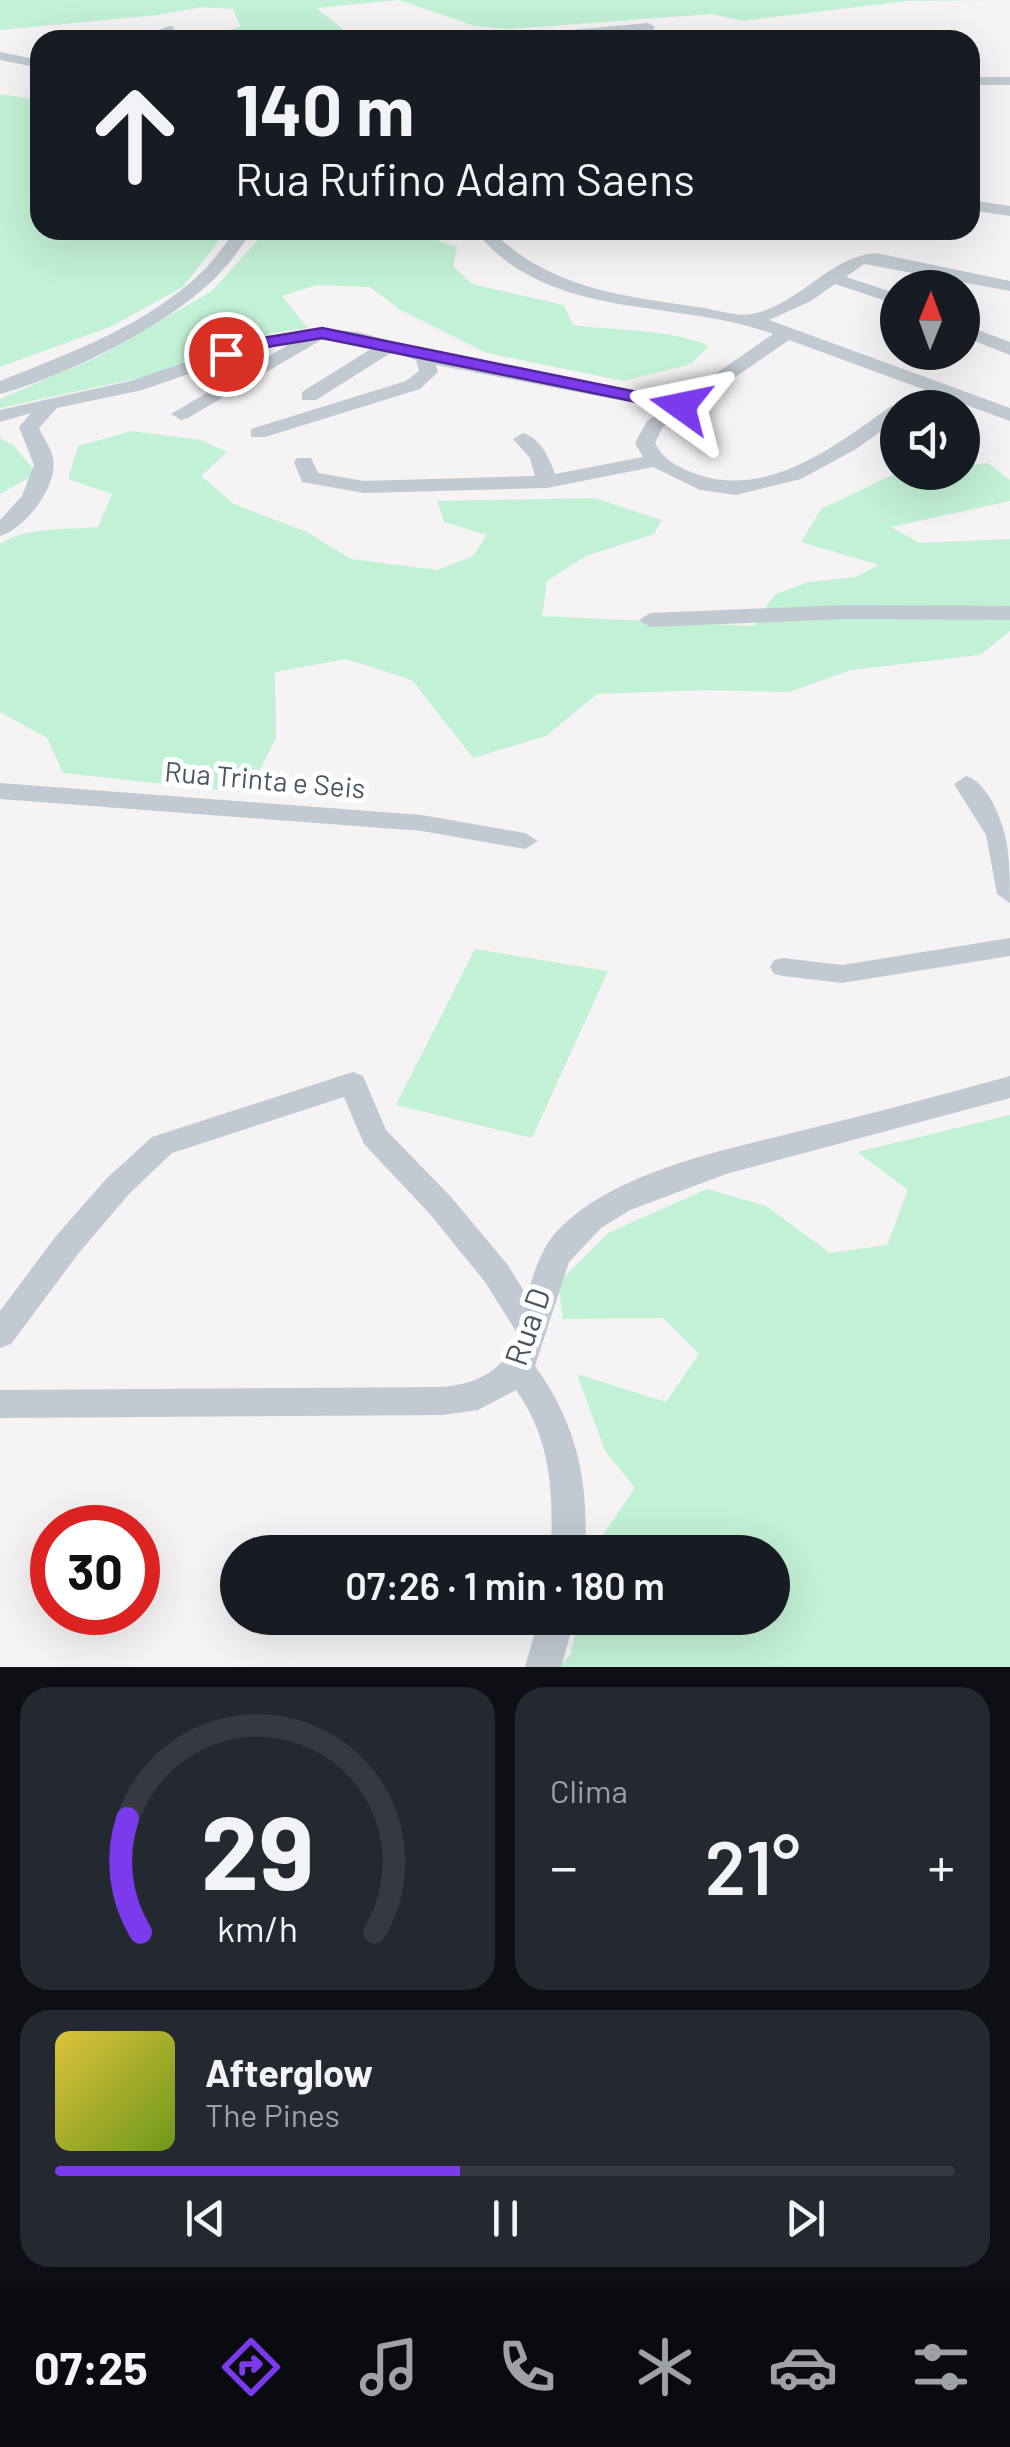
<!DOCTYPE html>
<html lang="pt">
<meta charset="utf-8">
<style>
body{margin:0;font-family:Barlow,sans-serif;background:#242831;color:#f1f3f6;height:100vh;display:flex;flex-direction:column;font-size:38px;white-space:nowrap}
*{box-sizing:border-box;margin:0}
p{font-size:32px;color:#9ea1a6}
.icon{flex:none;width:55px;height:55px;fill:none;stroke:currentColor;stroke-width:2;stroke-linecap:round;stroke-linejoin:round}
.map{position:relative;height:1667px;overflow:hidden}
.details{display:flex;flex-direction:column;gap:20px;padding:20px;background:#0d0f14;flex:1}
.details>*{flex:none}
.hud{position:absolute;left:30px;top:30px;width:950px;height:210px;border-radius:30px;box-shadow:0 10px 40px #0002;background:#171b24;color:#f1f3f6;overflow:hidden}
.needle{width:65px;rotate:1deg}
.buttons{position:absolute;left:880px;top:270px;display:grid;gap:20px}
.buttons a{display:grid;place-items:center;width:100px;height:100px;border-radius:50%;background:#171b24;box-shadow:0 10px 40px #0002;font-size:50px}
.speed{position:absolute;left:30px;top:1505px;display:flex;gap:20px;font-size:50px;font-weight:700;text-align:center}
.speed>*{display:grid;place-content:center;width:130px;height:130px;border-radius:50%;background:#171b24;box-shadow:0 10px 40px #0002;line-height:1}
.speed .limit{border:15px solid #d22;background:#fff;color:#111}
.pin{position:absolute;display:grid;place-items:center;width:85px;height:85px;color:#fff;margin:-42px;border:5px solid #fff;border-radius:50%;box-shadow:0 2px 10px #0007}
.me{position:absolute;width:110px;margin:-55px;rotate:282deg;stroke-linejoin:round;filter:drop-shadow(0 0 8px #0008)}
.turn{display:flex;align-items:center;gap:35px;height:210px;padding:0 40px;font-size:45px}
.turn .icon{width:130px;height:130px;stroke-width:2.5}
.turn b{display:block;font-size:70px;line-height:85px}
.big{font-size:75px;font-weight:600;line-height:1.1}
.details .card{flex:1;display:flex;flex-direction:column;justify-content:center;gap:15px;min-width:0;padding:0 35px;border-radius:30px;background:#242831}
.details .dial{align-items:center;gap:0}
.dial svg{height:260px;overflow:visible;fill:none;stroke:#363941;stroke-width:7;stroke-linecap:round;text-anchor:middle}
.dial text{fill:#f1f3f6;stroke:none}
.song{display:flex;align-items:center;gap:30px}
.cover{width:120px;height:120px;border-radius:15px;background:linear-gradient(135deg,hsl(50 70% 55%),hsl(80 70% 35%))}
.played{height:10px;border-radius:5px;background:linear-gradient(90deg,#7c3aed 45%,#363941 45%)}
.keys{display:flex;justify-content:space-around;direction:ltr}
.heat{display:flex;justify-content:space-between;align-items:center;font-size:55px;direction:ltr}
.details .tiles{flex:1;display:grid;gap:20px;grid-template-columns:1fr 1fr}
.card:last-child{grid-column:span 2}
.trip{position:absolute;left:220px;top:1535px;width:570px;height:100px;border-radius:50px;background:#171b24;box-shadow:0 10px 40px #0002;font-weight:600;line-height:100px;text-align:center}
.tab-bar{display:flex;height:160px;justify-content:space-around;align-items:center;background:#090b0e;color:#9ea1a6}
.tab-bar .icon{width:70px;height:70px}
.tab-bar .selected{color:#7c3aed}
.tab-bar b{font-size:45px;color:#f1f3f6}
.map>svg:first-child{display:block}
.green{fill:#c3f1d5}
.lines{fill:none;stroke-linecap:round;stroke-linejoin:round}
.minor{fill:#c1cad2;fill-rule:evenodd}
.route{fill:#7c3aed;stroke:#51269a;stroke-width:2.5}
.labels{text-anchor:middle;stroke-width:10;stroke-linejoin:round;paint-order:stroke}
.street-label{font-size:28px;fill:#4a5661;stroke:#fff}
.near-street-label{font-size:32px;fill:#4a5661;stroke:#fff}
</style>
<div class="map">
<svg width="1010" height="1667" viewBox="0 0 1010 1667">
<rect width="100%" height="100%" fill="#f5f3f3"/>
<!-- green -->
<path class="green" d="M0,0H999L906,1L742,21L712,14L509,29L475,26L399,0L316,8L349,34L371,40H203L240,26L233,9L201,7L158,15L0,30Z
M0,94L40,100V230H227L183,287L110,327L0,367Z
M267,230C332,230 395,224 457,247L453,266L472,284L564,305L573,325C615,331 673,329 709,346L691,364L623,381L487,353L399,309L370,287L317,285L282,296L308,328L273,333L157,374L0,408V399L98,357L212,291Z
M132,431L201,440L227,452L201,476L234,504L307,532L351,559L437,570L473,556L487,535L444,522L437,501L594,498L662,520L654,534L586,556L547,581L542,616L754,626L774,595L808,582L855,577L879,565L801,542L821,509L894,474L962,472L963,466L988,463L1010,480V501L891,527L919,543L1010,539V631L980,655L851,670L789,692L706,690L597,694L546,736L473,758L412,680L346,659L275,672L276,738L248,793L63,773L47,738L0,712V544C26,526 68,530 98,527L112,494L68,479L78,446Z
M0,438L14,446L37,473L0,494Z
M475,949L608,971L532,1138L396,1105Z
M1010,1115V1667H559L571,1654L578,1618H772V1552H591L635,1488L605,1451L577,1374L666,1402L699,1354L663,1318L563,1319L558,1283L608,1233L707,1189L766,1206L830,1253L887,1245L908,1190L857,1152Z"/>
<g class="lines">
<!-- minor -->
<path class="minor" d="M648,23L655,27L653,30L551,40H497L504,36Z
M169,26L174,27V33L154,40H133Z
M0,52L40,60V68L0,60Z
M970,77H1010V85H970Z
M970,200L1010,206V216L970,210Z
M236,230H253C241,247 229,265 214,279C167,326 64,377 0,394V381C70,353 147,325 202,272C215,259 225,244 236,230Z
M475,230H492C544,287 626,297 698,307C714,309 737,317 752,314C799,305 830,256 876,253L1010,281V291L864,264L846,277L898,294V305L835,284L811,301L769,320L1010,408V421L789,340L662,428L655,443C662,458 676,466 691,472C764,502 834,447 891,406H905L898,408V419L856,449L801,479L736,495L700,490L653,467L547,488L364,493L302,482L294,462L297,458H311L318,473L364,481L535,476L530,458L513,439L523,433C541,439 549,457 555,474L643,457L635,443L647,421L665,409L436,365L438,372L420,389L265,437H251V429L406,381L419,371L416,360L392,352L316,400H302V392L374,347L321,340L188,418L181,420L171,414L293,342L255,351L142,390L57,408L39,428C43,438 51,447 53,458C59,485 25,529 0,536V520L22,496L34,465L19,427L31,413L0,422V410L130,381L265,336L319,329L359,332L428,352L678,400L773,334C676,298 546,322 475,230Z
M962,324L1010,342V355L962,336Z
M846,605L1010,606V620L846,619L650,627L639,620L650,613Z
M966,776C977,779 982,787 989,796C1010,833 1010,860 1010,903L997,894L986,835L954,784Z
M0,783L422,815L525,833L538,841L525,849L422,831L0,799Z
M1010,938V956L842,983L783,976L774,974L770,967L774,960L783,958L842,965Z
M353,1072L363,1076L386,1130L451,1197L507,1264L527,1296C534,1272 542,1245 561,1227C624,1166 741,1147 824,1125C886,1110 948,1093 1010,1076V1098L726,1174L630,1210L601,1228L569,1262L535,1366C577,1424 589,1482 585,1552H551C553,1493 552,1441 516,1390L478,1410L442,1415L0,1418V1390L442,1387C479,1383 505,1371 517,1333L485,1282L429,1213L364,1144L344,1097L172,1153L129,1194L78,1254L11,1344L0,1348V1311L56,1236L107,1178L152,1137Z
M539,1618H575L561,1667H525Z"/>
</g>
<!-- route -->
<path class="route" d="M322,328L681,401L690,406L681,411L322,338L254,349L226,360L218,354L245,341Z"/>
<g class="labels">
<!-- street labels -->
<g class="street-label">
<text transform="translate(265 780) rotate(5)" y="10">Rua Trinta e Seis</text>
</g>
<!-- near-street labels -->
<g class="near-street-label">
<text transform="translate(528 1327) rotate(-71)" y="11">Rua D</text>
</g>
</g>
</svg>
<div class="buttons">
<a><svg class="needle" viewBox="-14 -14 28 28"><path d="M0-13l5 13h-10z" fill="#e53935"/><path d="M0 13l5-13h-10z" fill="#9ea1a6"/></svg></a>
<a><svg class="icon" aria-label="sound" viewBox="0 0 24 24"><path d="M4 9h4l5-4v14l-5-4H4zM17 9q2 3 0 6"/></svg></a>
</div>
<div class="speed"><div class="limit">30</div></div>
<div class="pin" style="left:226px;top:354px;background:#d93025"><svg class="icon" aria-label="arrive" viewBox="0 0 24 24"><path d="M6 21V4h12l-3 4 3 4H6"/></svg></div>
<svg class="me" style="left:681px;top:406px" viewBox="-20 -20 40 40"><path d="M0-17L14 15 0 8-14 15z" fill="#7c3aed" stroke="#fff" stroke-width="4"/></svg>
<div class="trip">07:26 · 1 min · 180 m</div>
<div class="hud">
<div class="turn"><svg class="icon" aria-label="ahead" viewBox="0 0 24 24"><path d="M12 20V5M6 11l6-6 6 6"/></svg><div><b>140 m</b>Rua Rufino Adam Saens</div></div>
</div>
</div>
<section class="details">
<div class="tiles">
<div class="card dial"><svg viewBox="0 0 100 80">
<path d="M14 69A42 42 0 1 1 86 69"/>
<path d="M14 69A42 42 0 0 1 10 34" stroke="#7c3aed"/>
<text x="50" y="56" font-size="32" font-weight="700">29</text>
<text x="50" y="72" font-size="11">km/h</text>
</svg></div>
<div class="card"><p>Clima</p>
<div class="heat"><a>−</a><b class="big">21°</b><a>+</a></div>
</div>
<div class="card">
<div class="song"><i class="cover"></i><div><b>Afterglow</b><p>The Pines</p></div></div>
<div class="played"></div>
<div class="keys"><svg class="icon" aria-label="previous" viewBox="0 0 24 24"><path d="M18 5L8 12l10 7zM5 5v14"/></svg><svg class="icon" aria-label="pause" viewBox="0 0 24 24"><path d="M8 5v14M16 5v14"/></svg><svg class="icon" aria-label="next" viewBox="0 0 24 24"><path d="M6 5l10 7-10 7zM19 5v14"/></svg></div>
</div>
</div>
</section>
<nav class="tab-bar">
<b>07:25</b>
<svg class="icon selected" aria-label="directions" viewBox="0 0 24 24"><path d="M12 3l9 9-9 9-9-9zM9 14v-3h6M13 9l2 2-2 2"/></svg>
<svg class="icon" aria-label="music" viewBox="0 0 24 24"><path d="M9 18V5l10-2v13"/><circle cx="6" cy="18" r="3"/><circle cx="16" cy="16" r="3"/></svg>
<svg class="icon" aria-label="phone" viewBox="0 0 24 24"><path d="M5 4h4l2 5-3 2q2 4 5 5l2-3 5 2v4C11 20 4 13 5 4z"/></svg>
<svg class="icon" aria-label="climate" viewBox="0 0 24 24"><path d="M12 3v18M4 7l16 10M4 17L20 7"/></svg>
<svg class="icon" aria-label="car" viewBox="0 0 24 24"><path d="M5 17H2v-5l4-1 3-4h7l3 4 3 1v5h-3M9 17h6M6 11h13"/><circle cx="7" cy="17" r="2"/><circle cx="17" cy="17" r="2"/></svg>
<svg class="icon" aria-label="filters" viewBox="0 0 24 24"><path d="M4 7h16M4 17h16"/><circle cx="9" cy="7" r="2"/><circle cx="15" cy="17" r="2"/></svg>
</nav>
